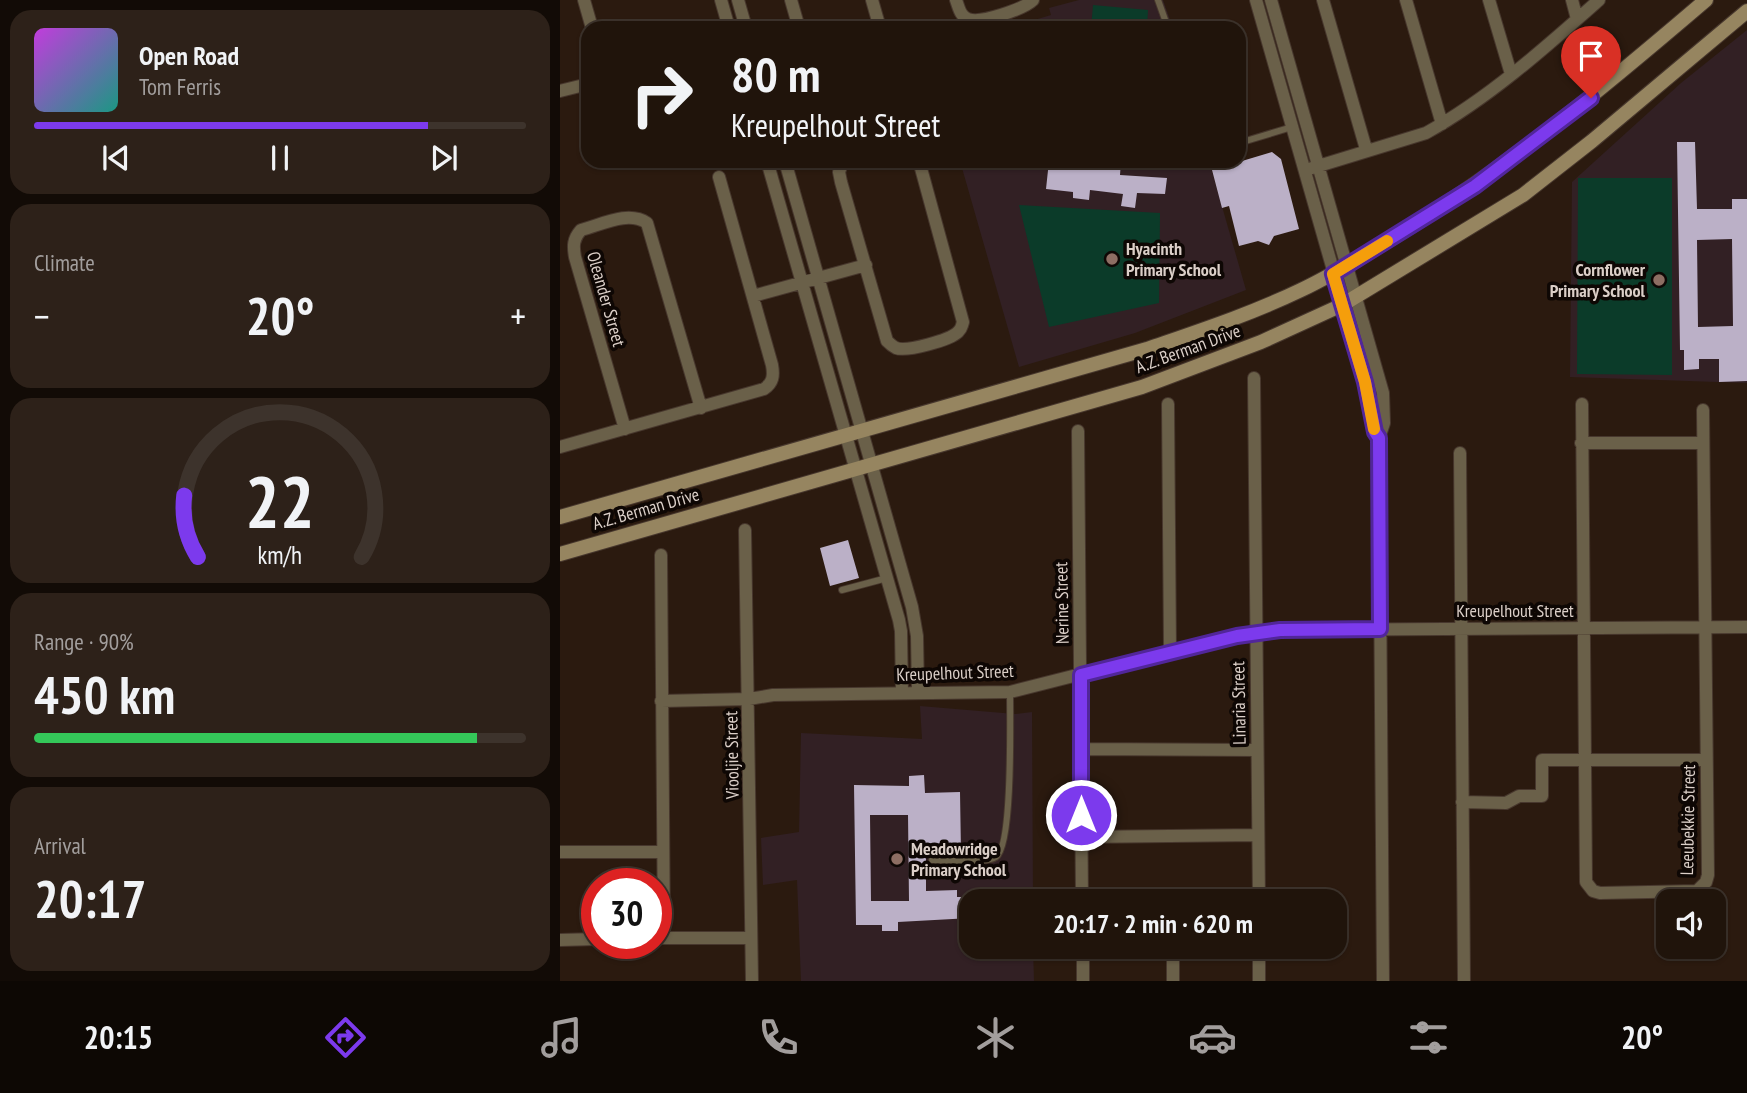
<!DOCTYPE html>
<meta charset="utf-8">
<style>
body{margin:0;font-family:"PT Sans Narrow",sans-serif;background:#2d2119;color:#f1f3f6;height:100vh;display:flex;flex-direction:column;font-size:26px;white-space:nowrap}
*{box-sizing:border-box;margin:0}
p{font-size:23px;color:#a29e9d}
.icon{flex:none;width:38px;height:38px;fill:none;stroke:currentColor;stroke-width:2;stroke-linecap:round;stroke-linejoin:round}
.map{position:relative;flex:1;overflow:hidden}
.details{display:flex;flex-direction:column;gap:10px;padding:10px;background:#120b06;width:560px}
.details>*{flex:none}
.hud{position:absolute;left:21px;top:21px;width:665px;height:147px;border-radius:21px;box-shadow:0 2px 5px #0004,0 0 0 2px #3d332c;background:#20140b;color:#f1f3f6;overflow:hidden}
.controls{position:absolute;left:1096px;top:889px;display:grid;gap:14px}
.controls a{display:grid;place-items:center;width:70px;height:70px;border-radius:14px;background:#20140b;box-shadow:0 2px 5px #0004,0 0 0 2px #3d332c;font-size:35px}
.speed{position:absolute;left:21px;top:868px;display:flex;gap:14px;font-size:35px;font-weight:700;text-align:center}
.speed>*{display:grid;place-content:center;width:91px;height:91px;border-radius:50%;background:#20140b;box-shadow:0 2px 5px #0004,0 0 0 2px #3d332c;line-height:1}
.speed .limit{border:10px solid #d22;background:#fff;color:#111}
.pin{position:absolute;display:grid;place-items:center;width:60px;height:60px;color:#fff;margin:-72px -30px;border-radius:50% 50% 50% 0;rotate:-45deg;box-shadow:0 0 7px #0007}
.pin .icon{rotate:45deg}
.me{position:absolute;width:77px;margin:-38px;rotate:0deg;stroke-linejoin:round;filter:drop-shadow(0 0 5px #0008)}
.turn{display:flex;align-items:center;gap:24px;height:147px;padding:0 35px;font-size:32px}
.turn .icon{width:91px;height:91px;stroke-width:2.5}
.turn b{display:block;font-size:49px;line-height:60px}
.big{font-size:52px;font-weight:800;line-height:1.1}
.details .widget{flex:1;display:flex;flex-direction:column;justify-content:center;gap:10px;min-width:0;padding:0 24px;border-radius:21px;background:#2d2119}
.details .dial{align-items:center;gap:0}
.dial svg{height:182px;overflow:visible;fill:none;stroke:#3d332c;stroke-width:7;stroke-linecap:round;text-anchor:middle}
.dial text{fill:#f1f3f6;stroke:none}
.song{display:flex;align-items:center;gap:21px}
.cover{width:84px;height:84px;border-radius:10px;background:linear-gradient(135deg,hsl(290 70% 55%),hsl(170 70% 35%))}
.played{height:7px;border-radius:4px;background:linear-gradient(90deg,#7c3aed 80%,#3d332c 80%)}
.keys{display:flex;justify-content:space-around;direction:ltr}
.heat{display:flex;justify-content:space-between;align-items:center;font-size:38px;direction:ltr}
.charge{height:10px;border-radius:5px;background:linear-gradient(90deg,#34c759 90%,#3d332c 0)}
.trip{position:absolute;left:399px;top:889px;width:388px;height:70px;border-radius:21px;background:#20140b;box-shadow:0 2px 5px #0004,0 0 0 2px #3d332c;font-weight:800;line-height:70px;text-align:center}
.tabs{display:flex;height:112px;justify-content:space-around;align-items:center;background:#0d0804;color:#a29e9d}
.tabs .icon{width:49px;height:49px}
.tabs .current{color:#7c3aed}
.tabs b{font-size:32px;color:#f1f3f6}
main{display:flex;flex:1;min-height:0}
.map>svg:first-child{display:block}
.education{fill:#322024}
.green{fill:#0b3b29}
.building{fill:#bbb0c7;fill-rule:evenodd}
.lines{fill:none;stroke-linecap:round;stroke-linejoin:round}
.lane-casing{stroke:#47372d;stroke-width:8}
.street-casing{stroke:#47372d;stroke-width:14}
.secondary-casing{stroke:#47372d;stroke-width:16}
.lane{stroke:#6a6049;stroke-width:6}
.street{stroke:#6a6049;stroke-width:12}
.secondary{stroke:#968560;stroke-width:14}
.route-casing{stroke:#51269a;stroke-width:18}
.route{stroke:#7c3aed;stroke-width:12}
.slow{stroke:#f59e0b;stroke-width:12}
.education-dot{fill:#8d6e63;stroke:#0e0704;stroke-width:2.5}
.labels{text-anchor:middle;stroke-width:7;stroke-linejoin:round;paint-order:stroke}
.poi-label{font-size:18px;font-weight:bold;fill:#dbcfc8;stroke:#0e0704;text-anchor:start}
.street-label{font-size:18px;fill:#dbcfc8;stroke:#0e0704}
</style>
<main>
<section class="details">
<div class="widget">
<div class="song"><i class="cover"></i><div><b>Open Road</b><p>Tom Ferris</p></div></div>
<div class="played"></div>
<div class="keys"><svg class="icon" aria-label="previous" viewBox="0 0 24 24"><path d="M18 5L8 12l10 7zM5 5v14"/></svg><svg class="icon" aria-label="pause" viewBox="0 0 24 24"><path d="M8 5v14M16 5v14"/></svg><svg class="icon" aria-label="next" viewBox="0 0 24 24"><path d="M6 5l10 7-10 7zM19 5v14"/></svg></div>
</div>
<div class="widget"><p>Climate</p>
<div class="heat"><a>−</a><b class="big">20°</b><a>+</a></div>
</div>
<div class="widget dial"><svg viewBox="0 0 100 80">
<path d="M14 69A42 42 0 1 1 86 69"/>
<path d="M14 69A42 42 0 0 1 8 42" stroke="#7c3aed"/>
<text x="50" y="56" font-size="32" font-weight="700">22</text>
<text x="50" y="72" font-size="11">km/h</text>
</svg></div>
<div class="widget"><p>Range · 90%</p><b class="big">450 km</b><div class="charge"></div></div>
<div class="widget"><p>Arrival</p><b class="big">20:17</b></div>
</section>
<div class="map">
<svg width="1187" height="981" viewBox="0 0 1187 981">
<rect width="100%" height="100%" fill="#2b1a0f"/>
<!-- education -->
<path class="education" d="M519,0H603L613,28H448L491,15L489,8Z
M1187,30V383L1010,377L1012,182L1121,83Z
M400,161H649L686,290L575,333L459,367Z
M360,706L455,714L472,712L473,901H411V947H473L474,981H241L237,880L203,885L201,838L239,832L241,733L362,739Z"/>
<!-- green -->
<path class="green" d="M533,5L588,10L587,28H531Z
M1018,178H1112V375L1017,374Z
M459,205L600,213L599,303L489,327Z"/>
<!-- building -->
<path class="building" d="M1117,142H1135L1137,209H1172V199H1187V381L1159,382V359H1139V369L1124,370V350H1120ZM1172,239L1173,326L1138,327L1137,240Z
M712,152L721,159L739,229L714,236L709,245L698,241L679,246L669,206L662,208L652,170Z
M489,161H561L560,175L607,178L605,194L577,193L575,208L561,206L563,194L530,190L529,200L513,198V192L486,189Z
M288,540L299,578L270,586L260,548Z
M364,775L365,793L400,792L401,853L366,854V891L397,890V897H411V918L338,922V931H322V925H296L294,785L349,786V776ZM310,815H348L349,901H311Z"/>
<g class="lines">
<defs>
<path id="lane" d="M598,0L608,28
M679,143L732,127
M282,590L327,578
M372,860C385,860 427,864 436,857C453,846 450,717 450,692"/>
<path id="street" d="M24,0L32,28
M161,0L169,28
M178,0L186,28
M231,0L239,28
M312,0L320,28
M396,0C399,8 400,16 408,19C420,24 464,9 473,0
M696,0L805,382L815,433L819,438
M711,0L823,393L824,423L819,438L823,981
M763,0L806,149
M846,0L882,124
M929,0L951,74
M1012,0L1017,19
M0,91L28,84
M207,161L339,620L341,631L342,693
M225,161L352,607L357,636L358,692
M283,161L279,172L281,182L327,341C330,344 332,346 336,348C347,352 390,340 398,332C402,328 401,328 403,322L359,161
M752,168L866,133C929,98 986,47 1039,0
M193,296L306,265
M694,378C697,553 697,727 699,901
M608,404L610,652
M1022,404L1026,882L1033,891L1040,893L1137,891L1146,882L1148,875L1143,410
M65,429L15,257C13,246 13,239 21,230C41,225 68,210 87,223L141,408
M518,431L522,901
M1021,443H1143
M0,447L204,389C213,383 214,376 212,365L159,177
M900,453L904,981
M185,530L192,981
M101,555L104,938
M101,701L189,699L213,695L450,692L659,639L720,630L1187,627
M521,749L697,750
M902,802L946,803L959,796H982V760H1146
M521,837L698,835
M0,852H103
M97,938H191
M0,940L37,939
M523,947V981
M613,947V981
M675,947H699
M699,947V981"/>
<path id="secondary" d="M0,517L587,349C639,331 691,314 741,290C771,276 800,258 829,240C945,170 1043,88 1146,0
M0,554L582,387L701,342L782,305L963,195L1032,141L1187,11"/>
</defs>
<!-- lane casing -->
<use href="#lane" class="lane-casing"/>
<!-- street casing -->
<use href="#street" class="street-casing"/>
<!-- secondary casing -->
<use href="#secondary" class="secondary-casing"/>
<!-- lane -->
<use href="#lane" class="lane"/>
<!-- street -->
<use href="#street" class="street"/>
<!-- secondary -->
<use href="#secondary" class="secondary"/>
</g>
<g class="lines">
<defs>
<path id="route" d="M521,815V675L677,636L720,630L820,629L819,438L815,432L805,382L773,274L915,186L1031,98"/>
</defs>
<!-- route casing -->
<use href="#route" class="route-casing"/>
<!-- route -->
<use href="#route" class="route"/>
<!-- slow -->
<path class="slow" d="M814,429L805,382L773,274L827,241"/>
</g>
<!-- markers -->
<g class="education-dot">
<circle cx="552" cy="259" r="7"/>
<circle cx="1099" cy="280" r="7"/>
<circle cx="337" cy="859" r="7"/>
</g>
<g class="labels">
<!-- poi labels -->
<g class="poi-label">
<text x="566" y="255">Hyacinth<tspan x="566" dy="21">Primary School</tspan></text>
<text x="1085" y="276" text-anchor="end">Cornflower<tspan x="1085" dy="21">Primary School</tspan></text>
<text x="351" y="855">Meadowridge<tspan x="351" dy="21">Primary School</tspan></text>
</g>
<!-- street labels -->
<g class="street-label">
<text transform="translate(46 299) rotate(74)" y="6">Oleander Street</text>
<text transform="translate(628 349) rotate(-20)" y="6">A.Z. Berman Drive</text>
<text transform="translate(86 509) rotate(-16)" y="6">A.Z. Berman Drive</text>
<text transform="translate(502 603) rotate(-91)" y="6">Nerine Street</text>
<text x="955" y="617">Kreupelhout Street</text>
<text transform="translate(395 673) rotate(-2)" y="6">Kreupelhout Street</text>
<text transform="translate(679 703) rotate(-91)" y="6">Linaria Street</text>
<text transform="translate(172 755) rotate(-91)" y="6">Viooljie Street</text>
<text transform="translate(1128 820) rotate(-89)" y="6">Leeubekkie Street</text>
</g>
</g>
</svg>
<div class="controls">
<a><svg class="icon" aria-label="sound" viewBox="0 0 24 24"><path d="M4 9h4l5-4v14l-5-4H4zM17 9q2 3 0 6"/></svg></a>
</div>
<div class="speed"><div class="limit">30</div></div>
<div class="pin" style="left:1031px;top:98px;background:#d93025"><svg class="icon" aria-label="arrive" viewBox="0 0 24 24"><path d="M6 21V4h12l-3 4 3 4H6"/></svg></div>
<svg class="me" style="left:521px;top:815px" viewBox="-20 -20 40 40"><circle r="17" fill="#7c3aed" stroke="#fff" stroke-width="3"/><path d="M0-11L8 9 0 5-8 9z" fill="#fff"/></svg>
<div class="trip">20:17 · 2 min · 620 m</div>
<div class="hud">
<div class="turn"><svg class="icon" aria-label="right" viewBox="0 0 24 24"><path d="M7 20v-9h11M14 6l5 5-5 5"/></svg><div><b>80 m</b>Kreupelhout Street</div></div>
</div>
</div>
</main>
<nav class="tabs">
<b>20:15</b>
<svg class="icon current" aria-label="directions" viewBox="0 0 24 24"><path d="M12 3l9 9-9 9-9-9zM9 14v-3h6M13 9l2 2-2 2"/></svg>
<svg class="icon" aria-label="music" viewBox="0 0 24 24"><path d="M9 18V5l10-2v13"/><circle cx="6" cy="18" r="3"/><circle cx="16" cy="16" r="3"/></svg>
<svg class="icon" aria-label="phone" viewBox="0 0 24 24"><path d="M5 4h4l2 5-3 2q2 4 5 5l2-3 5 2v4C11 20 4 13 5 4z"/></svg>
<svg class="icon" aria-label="climate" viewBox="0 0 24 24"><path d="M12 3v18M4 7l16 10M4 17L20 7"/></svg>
<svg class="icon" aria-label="car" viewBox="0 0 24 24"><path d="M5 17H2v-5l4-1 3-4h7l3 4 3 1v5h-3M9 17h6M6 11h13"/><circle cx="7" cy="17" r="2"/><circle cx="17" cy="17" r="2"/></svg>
<svg class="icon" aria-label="filters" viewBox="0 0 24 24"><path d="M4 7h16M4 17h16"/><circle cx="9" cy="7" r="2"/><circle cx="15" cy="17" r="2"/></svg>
<b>20°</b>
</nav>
